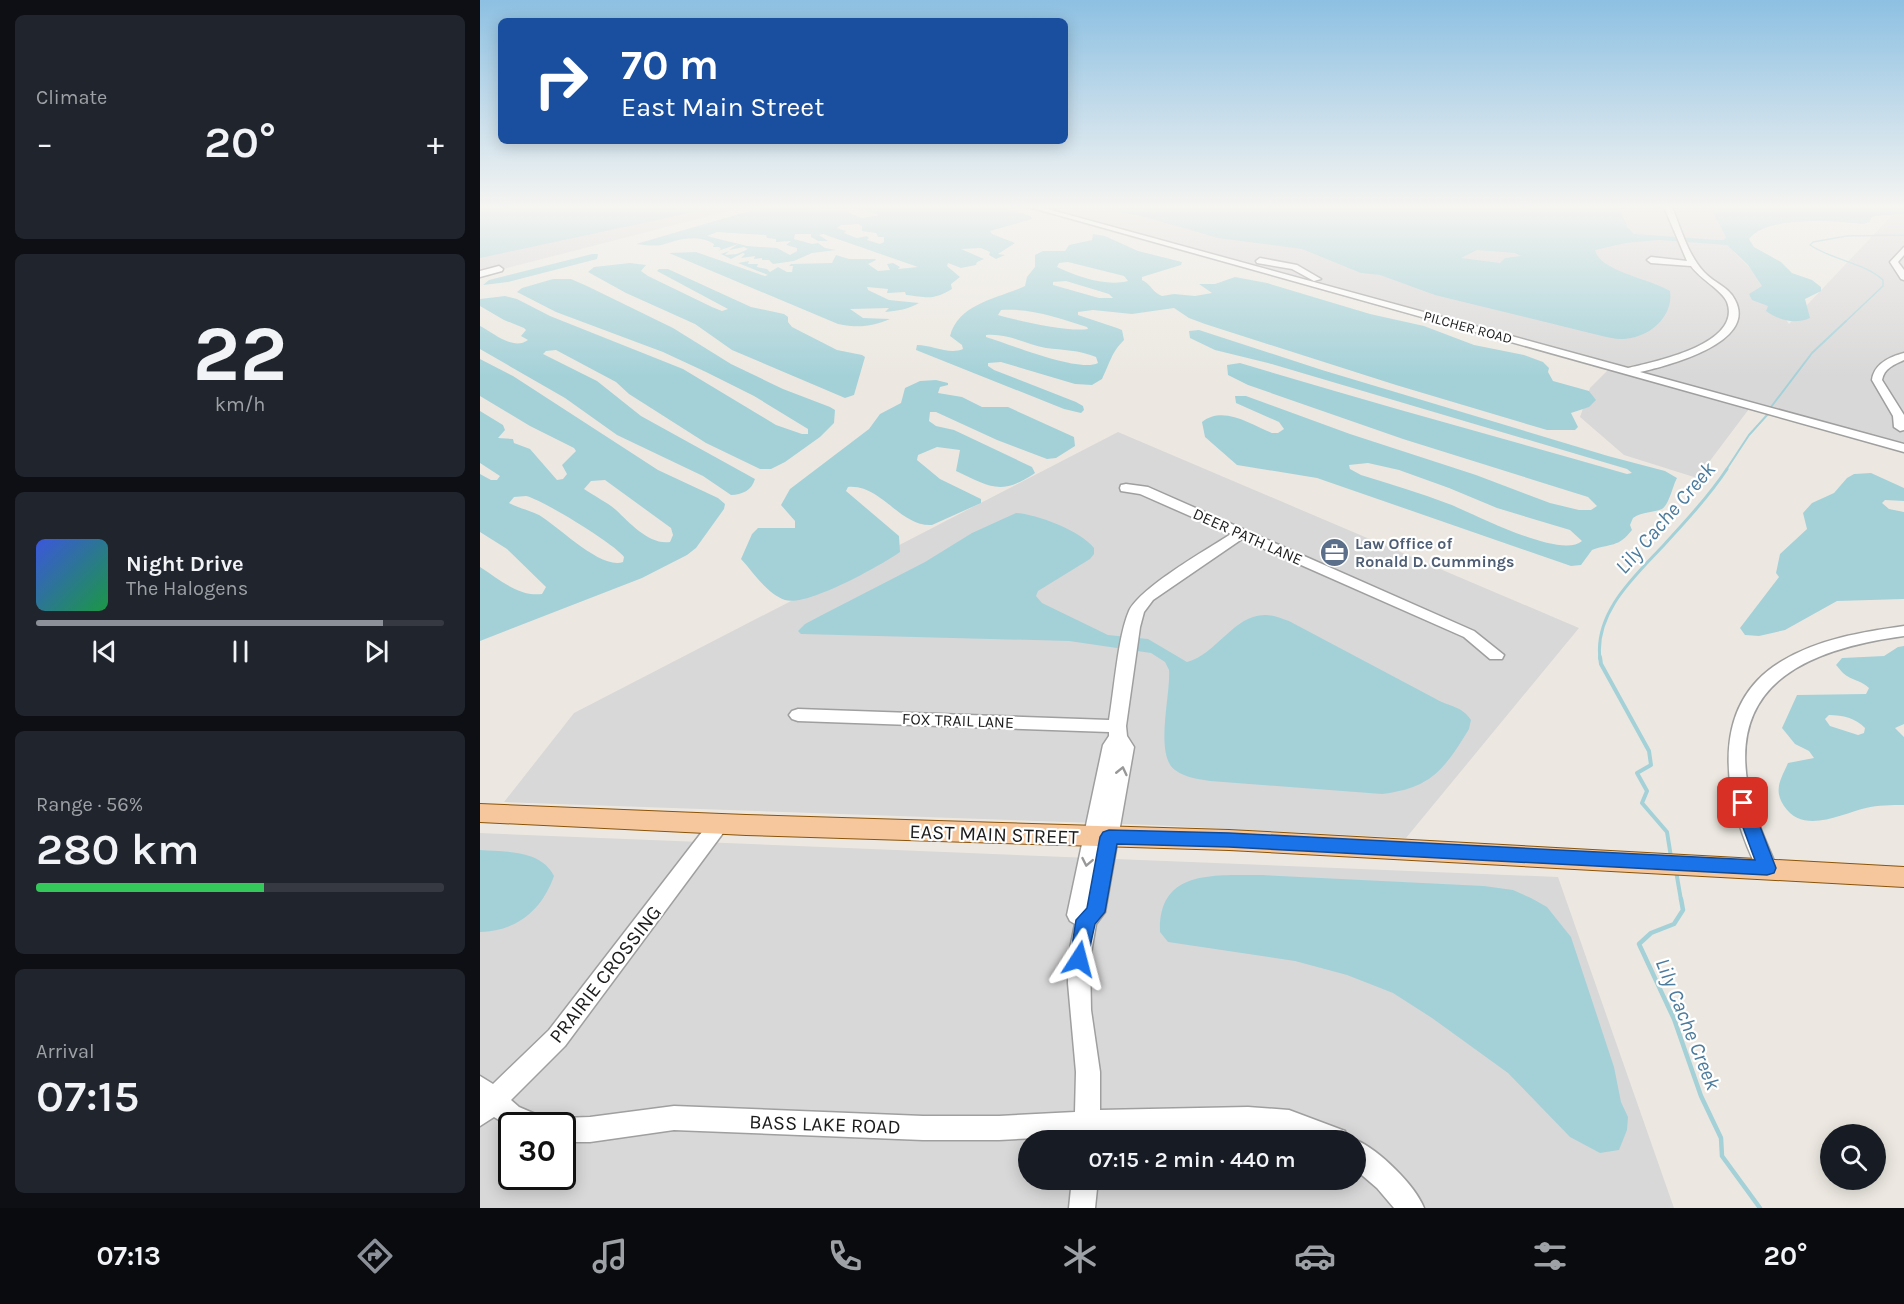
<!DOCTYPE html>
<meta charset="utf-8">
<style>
body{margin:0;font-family:Karla,sans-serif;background:#20242c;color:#f1f3f6;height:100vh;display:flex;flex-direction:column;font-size:22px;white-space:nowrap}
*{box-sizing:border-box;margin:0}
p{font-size:20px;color:#9ea1a6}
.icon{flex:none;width:33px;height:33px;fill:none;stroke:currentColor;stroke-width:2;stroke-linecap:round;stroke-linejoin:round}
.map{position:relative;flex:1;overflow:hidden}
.sheet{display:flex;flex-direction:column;gap:15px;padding:15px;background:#0d0f14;width:480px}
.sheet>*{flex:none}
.hud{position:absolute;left:18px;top:18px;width:570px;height:126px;border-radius:9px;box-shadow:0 3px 15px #0003;background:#1a4fa0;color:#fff;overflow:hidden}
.controls{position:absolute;left:1340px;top:1124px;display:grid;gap:12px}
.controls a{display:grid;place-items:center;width:66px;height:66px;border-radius:50%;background:#171b24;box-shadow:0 3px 15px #0003;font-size:30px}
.speed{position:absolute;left:18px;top:1112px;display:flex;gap:12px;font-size:30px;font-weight:700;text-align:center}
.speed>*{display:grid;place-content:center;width:78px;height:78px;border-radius:50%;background:#171b24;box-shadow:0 3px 15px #0003;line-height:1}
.speed .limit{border:3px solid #111;border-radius:9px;background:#fff;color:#111}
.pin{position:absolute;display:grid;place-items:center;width:51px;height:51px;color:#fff;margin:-26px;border-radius:12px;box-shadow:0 3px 9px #0006}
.me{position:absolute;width:66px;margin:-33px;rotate:9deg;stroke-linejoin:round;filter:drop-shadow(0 0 4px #0008)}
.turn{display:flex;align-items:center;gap:21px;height:126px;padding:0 24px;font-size:27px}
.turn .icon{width:78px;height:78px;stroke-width:2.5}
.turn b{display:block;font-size:42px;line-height:51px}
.big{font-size:45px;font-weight:600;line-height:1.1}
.sheet .tile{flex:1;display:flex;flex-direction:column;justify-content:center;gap:9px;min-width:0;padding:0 21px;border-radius:9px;background:#20242c}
.sheet .dial{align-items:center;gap:0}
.dial b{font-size:78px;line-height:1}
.song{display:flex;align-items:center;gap:18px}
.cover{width:72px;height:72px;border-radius:9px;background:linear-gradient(135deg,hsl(230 70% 55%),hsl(140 70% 35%))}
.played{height:6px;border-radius:3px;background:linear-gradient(90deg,#8c9099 85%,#363941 85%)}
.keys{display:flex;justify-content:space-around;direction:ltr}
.heat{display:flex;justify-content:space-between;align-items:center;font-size:33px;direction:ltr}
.charge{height:9px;border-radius:4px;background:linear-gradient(90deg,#34c759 56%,#363941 0)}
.trip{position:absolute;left:538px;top:1130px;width:348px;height:60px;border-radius:30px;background:#171b24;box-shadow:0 3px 15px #0003;font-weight:600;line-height:60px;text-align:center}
.dock{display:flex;height:96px;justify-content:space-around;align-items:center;background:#090b0e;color:#9ea1a6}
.dock .icon{width:42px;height:42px}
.dock .on{color:#8c9099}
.dock b{font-size:27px;color:#f1f3f6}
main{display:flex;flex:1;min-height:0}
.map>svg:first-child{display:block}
.residential{fill:#d9d8d8;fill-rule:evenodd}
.water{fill:#a4d1d8;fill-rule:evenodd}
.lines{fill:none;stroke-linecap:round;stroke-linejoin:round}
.stream-far4{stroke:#a4d1d8;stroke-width:1.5}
.stream-far3{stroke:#a4d1d8;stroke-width:2}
.stream-far2{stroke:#a4d1d8;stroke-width:3}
.stream-far1{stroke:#a4d1d8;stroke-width:4}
.stream{stroke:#a4d1d8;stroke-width:4.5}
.minor-casing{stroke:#9f9f9f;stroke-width:3}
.major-casing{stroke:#8a5409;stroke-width:2}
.minor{fill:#fff;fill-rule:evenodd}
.major{fill:#f6c79d;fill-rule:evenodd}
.oneway{stroke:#989898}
.route{fill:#1a73e8;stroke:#114b97;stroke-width:1.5}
.labels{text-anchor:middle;stroke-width:4.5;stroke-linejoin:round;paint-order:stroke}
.far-street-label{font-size:14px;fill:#1b1b1b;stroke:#fff}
.street-label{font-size:16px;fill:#1b1b1b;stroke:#fff}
.service-label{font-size:16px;font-weight:bold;fill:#4e5e75;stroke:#fff;text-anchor:start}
.near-street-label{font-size:20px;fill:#1b1b1b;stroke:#fff}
.near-water-label{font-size:21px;font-style:italic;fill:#4b7b9d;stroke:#fff}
</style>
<main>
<section class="sheet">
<div class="tile"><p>Climate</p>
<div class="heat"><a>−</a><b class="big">20°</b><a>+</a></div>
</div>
<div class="tile dial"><b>22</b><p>km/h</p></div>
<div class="tile">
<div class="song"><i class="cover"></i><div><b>Night Drive</b><p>The Halogens</p></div></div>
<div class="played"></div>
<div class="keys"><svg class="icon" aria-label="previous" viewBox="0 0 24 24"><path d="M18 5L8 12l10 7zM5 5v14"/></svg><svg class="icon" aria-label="pause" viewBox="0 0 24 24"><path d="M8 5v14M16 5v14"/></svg><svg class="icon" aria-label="next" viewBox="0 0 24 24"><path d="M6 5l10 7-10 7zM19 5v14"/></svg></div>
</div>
<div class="tile"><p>Range · 56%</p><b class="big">280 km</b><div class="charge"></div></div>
<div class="tile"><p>Arrival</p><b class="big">07:15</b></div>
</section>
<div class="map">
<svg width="1424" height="1208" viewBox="0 0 1424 1208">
<rect width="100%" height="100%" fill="#ece8e1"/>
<!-- residential -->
<path class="residential" d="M0,207H264L0,275Z
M541,207H1234L1233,213L1254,252L1271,269L1309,324L1420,207H1424V443L1244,394L1238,400L1269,409L1217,478L1144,455L1100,417L1110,388L1128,370Z
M638,432L1099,628L926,838L671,825L24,802L94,713Z
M0,833L1078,877L1194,1208H0ZM32,1125H82V1176H32ZM549,1140H876V1179H549Z"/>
<!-- water -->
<path class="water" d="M0,207H238L0,258Z
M283,207H344L331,209L366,211L382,218L399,215C387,211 369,205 358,209L359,207H521L551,216L552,219L510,231L512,234L535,243L518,254L525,255L516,259L509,255L510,252L501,248L481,249L504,259L497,262L496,265L481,268L468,263L467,266L480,277L471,284L472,289C452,301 447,297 426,295L425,292L407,293L408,289L387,287L388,290L409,300L439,303C429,309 417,311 405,312L409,308L370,309L383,318L410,319C391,327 378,328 358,324L189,253L216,252L285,276L288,275L258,263L269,261L268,264H278L277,267L287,269L290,272L298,267L307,272H312L313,266H309L311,264L352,263L356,255L369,259H395L396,260L388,264L398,271L410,270L407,264L413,263L420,267L418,269L438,267L343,234L339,235L348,241H338L331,237V234H315L314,239L332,244L338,243L345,248L356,250L332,253L314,261L293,264L289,260H282V258L274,259L275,256L261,258L265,254L263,253L251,259L241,254L249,251L245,255L257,254L268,249L264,247L249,250L258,244L238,251L241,249L239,247H233L234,244C218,234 200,239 185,244C177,247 164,245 156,244ZM378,224L382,226V231L396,233L398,237H404V242L400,244L387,240L389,238L387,236L377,238L364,233L366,231L357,228L361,225ZM237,232L286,235L287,238L296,239V242L311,241L306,245L317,248V251L310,255L297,248L267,246L227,236Z
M617,207H1139L1148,228L1154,234L1239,240H1244L1246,237L1233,213L1234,207H1424V214L1395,216L1391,218L1390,222L1383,224C1356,221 1287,215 1269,239L1274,247L1301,262L1312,273L1332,280L1341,287V291L1325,299L1330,318C1315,325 1298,320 1286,311L1288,306L1272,300L1269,294L1282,286L1268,265L1247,245L1179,240L1146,243L1115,250C1119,271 1171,279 1190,291C1194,317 1168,339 1142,339C1134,339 1126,337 1118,335L955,295L900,275L881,273L822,249L738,238L669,218ZM997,250L1035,253L1041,256L1025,258L1020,263L981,258Z
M613,234L625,236L658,251L702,262L701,265L662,277V280C671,284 673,293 682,296L694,294L715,296L732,293L719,284H735L755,277L787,283L890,314L944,326L994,345L1044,355L1063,362L1069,368L1068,372L1073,381L1109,391L1116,400L1109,407L1091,413L1098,427L1095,430H1067L916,385L725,324L709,318L694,308L652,314L613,310L598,312V315L637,328L642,330L644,340C631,353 630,363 622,379L612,385L595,384L521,362L508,363V366L514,370L596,402L603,406L604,410L601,413L584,409L436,350L437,345C452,345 469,355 483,349L482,345L470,336C479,303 518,299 545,286L547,277L555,267V255L563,251H585L589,245L612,240ZM588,262L644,276L648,281C626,287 596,276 577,267L579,263ZM586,281L629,294L633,298H619L573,285V282ZM521,310C551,308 579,318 607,327L608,329C588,332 539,321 518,315ZM506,335C528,333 545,344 566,348C583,350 599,350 616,357L618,363C599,373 529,344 506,337Z
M112,254H118L117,259L28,282L3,285L9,280Z
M150,263L166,265L161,271L168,276L232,307L242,311L248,309L177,271L179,269H188L271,307L304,314L308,317V322L312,327L357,350L382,355L385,357L374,395L365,398L252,350L215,324L146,293L108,272L114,267Z
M73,279H91L107,286L193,328L251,364L303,389L350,407L355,410L354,423L340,437L305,462L291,469H280L226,443L149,394L136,382L76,350L66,351L63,354L117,381L161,416L275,479C272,490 262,495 251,495L223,476L137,435L85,398L0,349V326C14,333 33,351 48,340L41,336L46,330L44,328L24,320L0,306V299L25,296L37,299L70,316L203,369L296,425L322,434H328V429L274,396L226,372L183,352L76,312L37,292L42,288Z
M719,330L842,370L1128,456L1185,471L1197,478C1193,485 1189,505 1182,509C1173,513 1163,511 1153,518L1150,525L1152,530C1138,548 1131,543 1112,550L1101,565L1091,566L837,478L757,465L725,437L722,422C744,405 771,425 792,433H798L804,429L799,422L756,403L755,396H766L870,434L996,475L1070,503L1099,510H1111L1117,506L1108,497L923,439L768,385L748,375L747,365L760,363C889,402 1018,437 1147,474L1152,473L1147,469L788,363L735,350L710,338L709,331ZM888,463L919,470L969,488L1017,508L1090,530L1102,541C1080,560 993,513 969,504C940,493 910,484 881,475L870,469L869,465Z
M0,359L33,376L178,470L238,498L245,504L244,509L216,548L207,555L162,578L0,641V567C19,579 38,597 62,594L66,587L27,549L0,532V474L11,480H17L20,476L0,463V411L23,425L25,430L18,438L33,439L34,443L50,449L77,480L83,479L87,474L82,465L96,451L94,448L50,426L0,396ZM125,480L191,528L193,535L190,542C169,545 150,523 136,510C127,502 114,496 104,489L111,481ZM46,496C61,499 135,544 144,557L143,562C121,570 78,526 59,515C49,510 38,508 29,503L34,497Z
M456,380L468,383V385L460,387L458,393L482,397L502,407H528L594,437L595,446L576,458L567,459L517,440L456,412H450L449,421L456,426L474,430L552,467L555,473C521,496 510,487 476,471L480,450L457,447L438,455L437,460L460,479L501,499V503L452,525C420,527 401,484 368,487L366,491L419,536L420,552C400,566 327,607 305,600C286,593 274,573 261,559L272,534L278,528H315V521L301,505L310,489L389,429L400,414L421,403L425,388L440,381Z
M1391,473L1424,488V501L1405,500L1402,503L1409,509L1424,512V599L1357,601L1305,630L1279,636L1265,635L1260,628L1299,577L1296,573L1300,554L1327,529L1323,513L1332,503L1354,493L1367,478L1374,474Z
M536,513C557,514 601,531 614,548V554L610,559L558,591L556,596L562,603L628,635L668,639L707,662C736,655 754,614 786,615C794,615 802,619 809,621C858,647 907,673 956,699C970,707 982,706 991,720L989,729C964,770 951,788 902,794L730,781C718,779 706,778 695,770C674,755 691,694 689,670L685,662L671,653L589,641L321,634L318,631L325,624L342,615L445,562L492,533Z
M1424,646V724L1415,728L1424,737V805C1412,805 1398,805 1386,808C1361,814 1323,835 1304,806C1293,790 1301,779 1308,763L1334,758L1329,751L1315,744L1302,728L1317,695L1386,694L1389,688C1382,681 1375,681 1367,676C1363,674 1359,668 1356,665L1362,658L1404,656L1418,647ZM1349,715C1363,715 1375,718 1385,728L1384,733L1378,735L1350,726L1345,719Z
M0,850C26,852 61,850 74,876C62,910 37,931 0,932Z
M782,875L1004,886L1033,890L1051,898L1067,907L1091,937L1134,1067L1141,1102L1148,1117L1147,1130L1139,1150L1120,1153L1090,1137L1028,1073L952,1018L913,993L867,975L815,961L688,942L680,932C678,868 736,876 782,875Z"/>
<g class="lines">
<!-- stream-far4 -->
<path class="stream-far4" d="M1364,323L1403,286V280C1385,263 1352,260 1330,245L1333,242L1367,236L1424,235"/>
<!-- stream-far3 -->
<path class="stream-far3" d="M1291,407L1332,353L1366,321
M1246,470L1269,435L1288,414"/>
<!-- stream-far2 -->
<path class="stream-far2" d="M1120,659C1114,613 1154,577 1182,547C1205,522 1229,496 1247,469"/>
<!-- stream-far1 -->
<path class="stream-far1" d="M1120,657L1121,664L1169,751L1171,765L1157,773L1167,791L1162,803L1187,832L1191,857
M1196,871L1201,900"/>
<!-- stream -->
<path class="stream" d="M1201,899L1203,910L1194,924L1171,933L1159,944L1194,1019L1221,1096L1241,1138L1242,1156L1280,1208"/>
<defs>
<path id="minor" d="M549,207H560L1148,368C1174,362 1263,344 1247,302C1242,290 1220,279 1211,266L1171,263L1167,260L1171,257L1207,261L1184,207H1192C1201,229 1208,255 1224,272C1234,283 1249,287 1255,300C1278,343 1186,366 1160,372L1424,444V452Z
M1424,247V255L1418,262L1424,270V280L1421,279L1410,262Z
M780,258L817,265L841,279L834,281L812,269L777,263L776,261Z
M19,266L23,269L22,271L0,277V271Z
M1424,353V360C1414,365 1404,368 1402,380L1424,415V430L1420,431L1414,427L1413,416L1392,380C1394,364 1409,357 1424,353Z
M646,484L668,487L994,631L1024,655L1022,659H1010L984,637L762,539L673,600L664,612L660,627L646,726L647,736L654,747L625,912L616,924L610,959L611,1010L620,1072V1110L768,1107L809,1110L865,1131L868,1140H824L809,1134L768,1131L619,1134V1140H595V1136L519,1140H443L194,1130L110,1142H82V1125H72L73,1121L82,1118L110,1117L194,1106L443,1116H519L595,1112L596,1072L588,983V959L595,924L590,921L587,915L623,745L629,736V732L318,721L312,719L309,715L312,711L318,709L629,720C634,691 638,636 649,611C661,587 726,550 751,534L660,494L641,491L640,488L641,485Z
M1424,626V636C1337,648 1248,678 1268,786C1273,815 1286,841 1297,868L1294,874L1287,876L1280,874C1245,807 1224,707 1302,661C1339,639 1382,632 1424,626Z
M239,817L246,819L249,824L246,829L85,1046L31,1100L39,1107L60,1116L63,1125H32V1128L14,1117L0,1126V1076L13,1084L69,1030L232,819Z
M876,1140C899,1150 935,1185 944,1208H914L897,1188L876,1170Z
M592,1179H618L615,1208H589Z"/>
<path id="major" d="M0,804L266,815L749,830L1424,867V887L749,850L266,835L0,822Z"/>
</defs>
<!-- minor casing -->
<use href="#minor" class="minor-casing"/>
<!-- major casing -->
<use href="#major" class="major-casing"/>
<!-- minor -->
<use href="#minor" class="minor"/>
<!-- major -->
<use href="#major" class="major"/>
</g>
<!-- one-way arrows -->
<defs><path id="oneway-chevron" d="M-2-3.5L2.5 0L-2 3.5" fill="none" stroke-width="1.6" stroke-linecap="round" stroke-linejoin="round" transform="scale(1.5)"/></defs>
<g class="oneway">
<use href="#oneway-chevron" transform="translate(642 771) rotate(-77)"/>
<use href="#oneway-chevron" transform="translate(607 862) rotate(101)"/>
</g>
<!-- sky -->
<linearGradient id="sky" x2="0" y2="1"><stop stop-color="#8dc0e2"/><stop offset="0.55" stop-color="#f6f5f2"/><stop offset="1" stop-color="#f6f5f2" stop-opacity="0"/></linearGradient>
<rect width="1424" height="376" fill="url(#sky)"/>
<!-- route -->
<path class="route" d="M1263,797L1269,799L1271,803L1296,868L1294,873L1287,875L749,847L637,844L625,912L615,924L606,965L599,968L592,965L590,959L596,920L607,908L620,837L623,832L629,830L749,833L1275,860L1254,803L1257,799Z"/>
<!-- icons -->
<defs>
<symbol id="office-disc" viewBox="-11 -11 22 22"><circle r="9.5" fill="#5c6f8a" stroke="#fff"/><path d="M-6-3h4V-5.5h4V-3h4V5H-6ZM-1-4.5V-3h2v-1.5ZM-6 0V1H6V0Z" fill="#fff"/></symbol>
</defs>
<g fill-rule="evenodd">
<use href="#office-disc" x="838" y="536" width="33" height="33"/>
</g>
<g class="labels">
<!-- far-street labels -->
<g class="far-street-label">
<text transform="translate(988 327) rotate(15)" y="5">PILCHER ROAD</text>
</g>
<!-- street labels -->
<g class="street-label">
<text transform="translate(768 536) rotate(24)" y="6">DEER PATH LANE</text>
<text transform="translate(478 720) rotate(2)" y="6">FOX TRAIL LANE</text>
</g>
<!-- service labels -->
<g class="service-label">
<text x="875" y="549">Law Office of<tspan x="875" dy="18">Ronald D. Cummings</tspan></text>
</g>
<!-- near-street labels -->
<g class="near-street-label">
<text transform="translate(514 834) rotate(2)" y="7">EAST MAIN STREET</text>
<text transform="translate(125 974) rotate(-52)" y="7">PRAIRIE CROSSING</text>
<text transform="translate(345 1124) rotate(2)" y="7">BASS LAKE ROAD</text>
</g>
<!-- near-water labels -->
<g class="near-water-label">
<text transform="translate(1185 518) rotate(-49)" y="7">Lily Cache Creek</text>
<text transform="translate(1208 1024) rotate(68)" y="7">Lily Cache Creek</text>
</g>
</g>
</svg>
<div class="controls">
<a><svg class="icon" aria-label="search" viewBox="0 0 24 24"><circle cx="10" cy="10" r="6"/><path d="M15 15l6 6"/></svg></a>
</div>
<div class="speed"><div class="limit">30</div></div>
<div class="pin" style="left:1263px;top:803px;background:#d93025"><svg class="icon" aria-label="arrive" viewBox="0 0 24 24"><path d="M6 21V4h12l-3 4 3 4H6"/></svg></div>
<svg class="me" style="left:599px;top:959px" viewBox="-20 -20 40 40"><path d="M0-17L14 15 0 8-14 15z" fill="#1a73e8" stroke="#fff" stroke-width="4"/></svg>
<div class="trip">07:15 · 2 min · 440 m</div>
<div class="hud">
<div class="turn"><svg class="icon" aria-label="right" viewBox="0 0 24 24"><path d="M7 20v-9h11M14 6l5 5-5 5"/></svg><div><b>70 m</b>East Main Street</div></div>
</div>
</div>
</main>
<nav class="dock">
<b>07:13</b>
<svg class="icon on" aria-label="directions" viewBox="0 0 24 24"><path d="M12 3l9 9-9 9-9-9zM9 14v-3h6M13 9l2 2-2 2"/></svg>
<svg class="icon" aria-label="music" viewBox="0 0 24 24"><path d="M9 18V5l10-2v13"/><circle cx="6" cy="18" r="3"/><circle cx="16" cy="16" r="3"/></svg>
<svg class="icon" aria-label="phone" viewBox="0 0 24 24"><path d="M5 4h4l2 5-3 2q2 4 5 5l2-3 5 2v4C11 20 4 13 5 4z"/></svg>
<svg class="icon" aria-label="climate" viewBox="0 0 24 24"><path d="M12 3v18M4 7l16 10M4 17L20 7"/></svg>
<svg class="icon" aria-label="car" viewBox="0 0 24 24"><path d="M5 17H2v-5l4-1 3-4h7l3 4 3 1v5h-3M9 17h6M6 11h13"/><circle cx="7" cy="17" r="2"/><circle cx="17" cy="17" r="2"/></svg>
<svg class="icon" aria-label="filters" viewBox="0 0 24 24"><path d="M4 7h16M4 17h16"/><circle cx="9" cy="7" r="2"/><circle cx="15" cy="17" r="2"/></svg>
<b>20°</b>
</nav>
